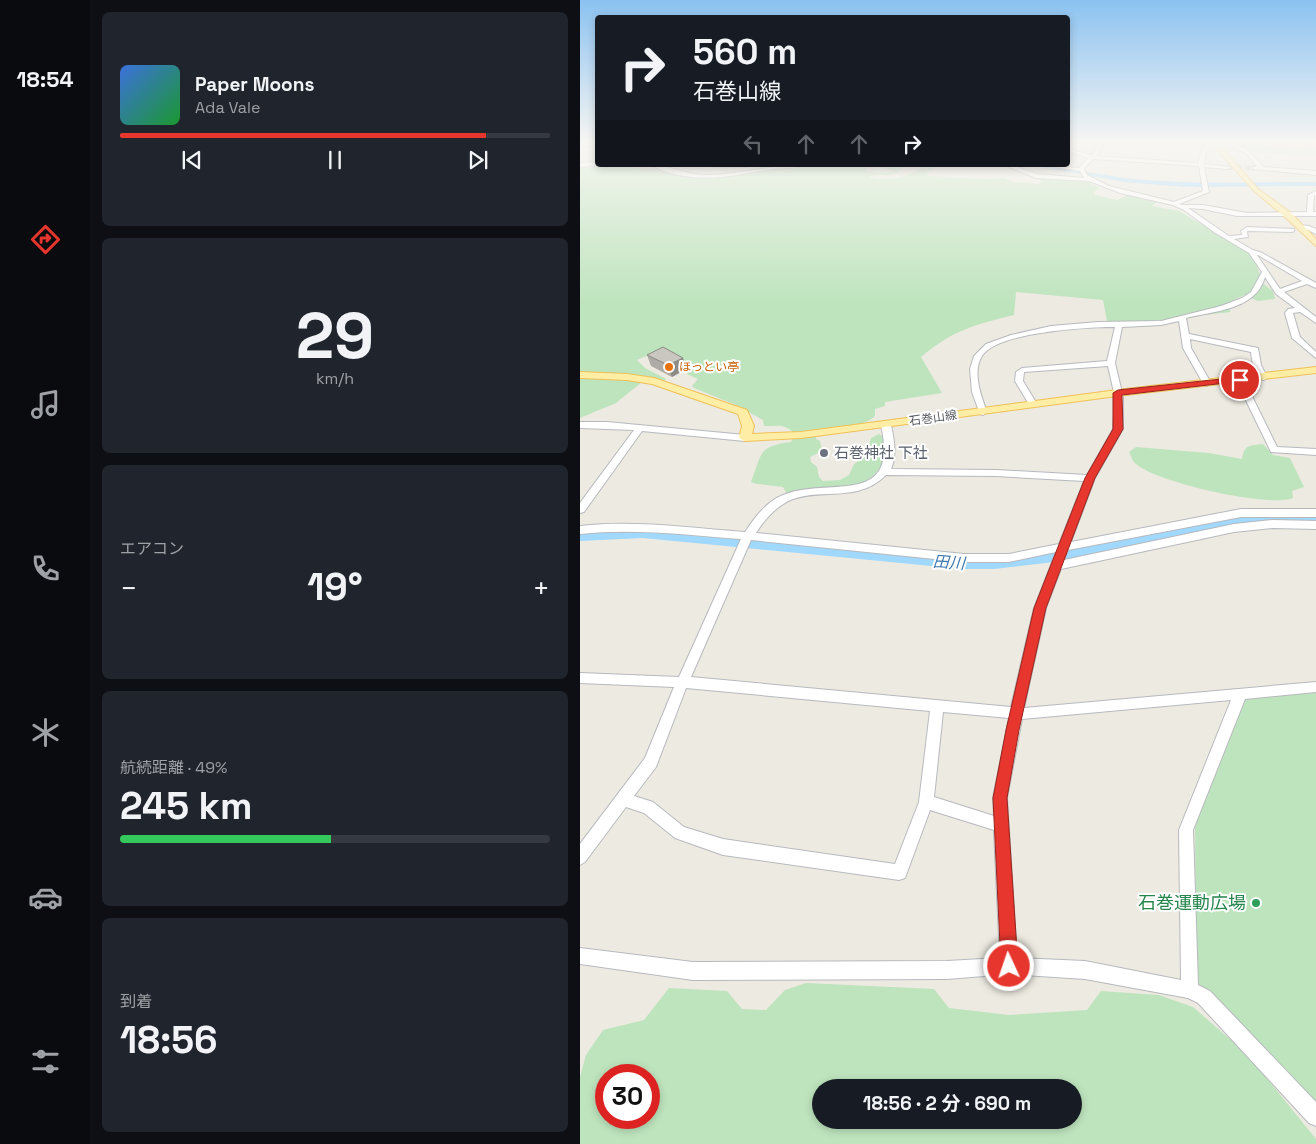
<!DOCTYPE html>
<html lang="ja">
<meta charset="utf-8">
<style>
body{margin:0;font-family:"Space Grotesk","Noto Sans JP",sans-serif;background:#20242c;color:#f1f3f6;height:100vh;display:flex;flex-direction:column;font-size:19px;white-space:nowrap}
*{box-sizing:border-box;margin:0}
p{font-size:16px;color:#9ea1a6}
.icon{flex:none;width:28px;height:28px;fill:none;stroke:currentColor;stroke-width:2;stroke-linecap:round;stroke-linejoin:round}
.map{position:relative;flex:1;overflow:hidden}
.panel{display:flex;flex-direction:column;gap:12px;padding:12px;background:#0d0f14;width:490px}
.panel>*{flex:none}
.top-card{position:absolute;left:15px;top:15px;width:475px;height:152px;border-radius:5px;box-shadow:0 2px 8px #0003;background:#171b24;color:#f1f3f6;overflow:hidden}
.speed{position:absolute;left:15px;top:1064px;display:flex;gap:10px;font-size:25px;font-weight:700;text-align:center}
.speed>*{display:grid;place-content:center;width:65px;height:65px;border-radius:50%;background:#171b24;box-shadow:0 2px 8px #0003;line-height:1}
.speed .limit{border:8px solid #d22;background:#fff;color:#111}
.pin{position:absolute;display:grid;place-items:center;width:42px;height:42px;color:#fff;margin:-21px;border:2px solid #fff;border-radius:50%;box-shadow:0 1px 5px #0007}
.me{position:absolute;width:55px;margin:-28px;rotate:357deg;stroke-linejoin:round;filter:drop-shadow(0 0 4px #0008)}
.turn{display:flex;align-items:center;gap:18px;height:105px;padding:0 15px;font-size:22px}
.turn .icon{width:65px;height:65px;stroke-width:2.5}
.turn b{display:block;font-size:35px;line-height:42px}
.lanes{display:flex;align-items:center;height:48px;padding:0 15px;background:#0003;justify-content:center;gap:25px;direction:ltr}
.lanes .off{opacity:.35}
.big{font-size:38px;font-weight:700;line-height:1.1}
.panel .widget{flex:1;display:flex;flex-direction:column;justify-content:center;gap:8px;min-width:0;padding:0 18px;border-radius:8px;background:#20242c}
.panel .dial{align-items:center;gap:0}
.dial b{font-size:65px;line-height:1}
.song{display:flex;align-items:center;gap:15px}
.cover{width:60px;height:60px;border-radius:8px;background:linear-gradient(135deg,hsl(220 70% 55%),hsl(130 70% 35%))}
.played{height:5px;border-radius:2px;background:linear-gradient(90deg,#e7362d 85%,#363941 85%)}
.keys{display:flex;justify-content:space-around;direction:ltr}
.heat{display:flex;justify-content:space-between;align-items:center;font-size:28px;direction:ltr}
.charge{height:8px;border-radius:4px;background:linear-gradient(90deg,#34c759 49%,#363941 0)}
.trip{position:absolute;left:232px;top:1079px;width:270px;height:50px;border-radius:25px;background:#171b24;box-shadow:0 2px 8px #0003;font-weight:700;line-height:50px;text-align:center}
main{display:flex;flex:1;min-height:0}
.menu{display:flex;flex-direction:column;width:90px;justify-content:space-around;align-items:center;background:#090b0e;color:#9ea1a6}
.menu .icon{width:35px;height:35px}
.menu .active{color:#e7362d}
.menu b{font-size:22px;color:#f1f3f6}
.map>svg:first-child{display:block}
.green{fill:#bee4bd;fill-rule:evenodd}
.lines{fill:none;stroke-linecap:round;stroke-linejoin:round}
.river{fill:#a0d8fe;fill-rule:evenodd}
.minor-tunnel{stroke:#c8c7c1;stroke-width:5.5;stroke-dasharray:5.5 3;stroke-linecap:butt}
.minor-casing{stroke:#b7b9be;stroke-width:2}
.major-casing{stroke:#efc057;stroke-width:2}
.minor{fill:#fff;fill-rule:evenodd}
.major{fill:#feeda5;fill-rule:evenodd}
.wall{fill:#aeaaa5}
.shaded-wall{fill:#8d8b86}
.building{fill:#cac6c0;stroke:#8d8b86}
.route{fill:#e7362d;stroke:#96231d}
.food-dot{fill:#e8710a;stroke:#fff;stroke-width:2}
.worship-dot{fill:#6b7280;stroke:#fff;stroke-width:2}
.leisure-dot{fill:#2e9e5b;stroke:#fff;stroke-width:2}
.labels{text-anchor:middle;stroke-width:4;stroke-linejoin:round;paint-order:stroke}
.far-food-label{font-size:12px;fill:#c56008;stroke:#fff;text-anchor:start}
.far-street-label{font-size:12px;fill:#5a5e62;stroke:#fff}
.worship-label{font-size:15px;fill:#5b616d;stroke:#fff;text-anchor:start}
.water-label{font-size:16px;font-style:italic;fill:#3e78af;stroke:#fff}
.near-leisure-label{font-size:18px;fill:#27864d;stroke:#fff;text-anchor:end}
</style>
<main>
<nav class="menu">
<b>18:54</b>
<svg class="icon active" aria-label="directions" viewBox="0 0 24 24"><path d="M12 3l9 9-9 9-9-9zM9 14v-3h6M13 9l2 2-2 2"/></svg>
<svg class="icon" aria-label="music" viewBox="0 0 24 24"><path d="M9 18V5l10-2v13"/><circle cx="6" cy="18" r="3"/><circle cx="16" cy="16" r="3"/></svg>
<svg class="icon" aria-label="phone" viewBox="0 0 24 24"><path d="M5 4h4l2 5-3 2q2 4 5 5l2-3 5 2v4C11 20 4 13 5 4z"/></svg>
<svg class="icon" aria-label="climate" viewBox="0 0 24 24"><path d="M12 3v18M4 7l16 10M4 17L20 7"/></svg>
<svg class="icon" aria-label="car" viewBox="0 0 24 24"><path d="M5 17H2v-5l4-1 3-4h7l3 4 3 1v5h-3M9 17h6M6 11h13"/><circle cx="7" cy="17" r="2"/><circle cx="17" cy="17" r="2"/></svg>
<svg class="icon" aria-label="filters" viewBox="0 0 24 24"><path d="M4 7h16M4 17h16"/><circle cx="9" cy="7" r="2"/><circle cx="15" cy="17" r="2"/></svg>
</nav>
<section class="panel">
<div class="widget">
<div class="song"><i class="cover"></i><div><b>Paper Moons</b><p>Ada Vale</p></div></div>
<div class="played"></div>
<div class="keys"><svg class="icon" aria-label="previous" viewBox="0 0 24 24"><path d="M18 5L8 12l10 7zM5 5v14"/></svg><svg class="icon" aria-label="pause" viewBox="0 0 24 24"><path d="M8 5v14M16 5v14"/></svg><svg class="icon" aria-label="next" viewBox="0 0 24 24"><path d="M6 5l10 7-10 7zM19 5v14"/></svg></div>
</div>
<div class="widget dial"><b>29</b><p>km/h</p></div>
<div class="widget"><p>エアコン</p>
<div class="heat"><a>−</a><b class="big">19°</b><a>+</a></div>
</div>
<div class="widget"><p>航続距離 · 49%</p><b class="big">245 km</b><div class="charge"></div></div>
<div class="widget"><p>到着</p><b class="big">18:56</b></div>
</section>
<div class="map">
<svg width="736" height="1144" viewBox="0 0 736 1144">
<rect width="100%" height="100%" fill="#edeae1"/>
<!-- green -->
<path class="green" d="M655,144L730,149L736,147V156L673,152L660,148Z
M29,165H51L52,168L77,169L109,177H141L161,175L172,172L179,166L187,165H286L287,171L304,173L314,171L303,168L304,167L319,166L323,168C320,169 319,172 317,173C308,178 297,172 289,177C299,180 317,179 328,175C338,171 343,165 354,165L353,169L346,173L349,176L405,179L424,178L432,182L459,184L462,181L456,178L508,182L520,188L514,192L515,195L537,200L548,195L577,202L572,206L599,211L666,250L675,262L680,274L679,280L693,291L695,299L678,301L664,295L649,302L650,312L624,315L613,312L584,320L561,322L527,321L523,300L436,292L434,315C394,325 373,330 341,357L362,393L305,402V406L295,409V416C284,428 252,426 236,432V439L240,441L242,451L230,457L231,462L237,467L239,477L243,481L260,480L269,475L274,464L286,456L291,438L299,434L305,438C304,449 305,463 297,472C280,492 231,491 207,494L203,487L177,484L171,482C182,453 178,446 211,442L216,434C202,423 200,426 184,426L183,420L156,405L114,388L112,386L118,379L107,374L109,368C90,356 79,349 57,360L65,368L86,379L84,381L67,378L36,403L0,418V166L9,168Z
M683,444L693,455L710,458L724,487L712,491L713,498C691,508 571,482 554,462C552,460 551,455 549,452L556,447L629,453L662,459C665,444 669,446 683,444Z
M736,691V1106L706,1077L616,981L615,825L665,698Z
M226,983L354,989L369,1008L429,1015L507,1010L521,991L579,995L613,1007L668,1055L736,1139V1144H0V1077L6,1055L23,1030L64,1020L89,988L147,991L162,1009L186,1010L205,990ZM26,1075H69V1118H26ZM241,1088H494V1120H241Z"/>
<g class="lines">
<!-- river -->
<path class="river" d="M450,165C482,165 513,174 545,178C608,185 672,182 736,182V186L607,187L544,182Z
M681,512L736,513V523L681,522L645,526L490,560L414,569H382L63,538L0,541V531L63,528L382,559C418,559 454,555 489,550C554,540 616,519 681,512Z"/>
<!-- minor-tunnel -->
<path class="minor-tunnel" d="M648,167L675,168"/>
<defs>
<path id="minor" d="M0,143H18V146H0Z
M517,143H523L521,150L516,156L618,163L621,152L625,147L624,143H630L631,147L626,153L624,164L651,167L648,169L624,167L629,192L599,204L602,205H623L667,213L727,212L728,195L736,191V195L734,196L733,212H736V216H657L623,209L608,208L649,236L662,235L661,231L667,227L714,229V231L712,232L668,231L667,232L668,237L654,239L673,250L682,253L736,283V288L727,284L704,292L736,317V323L720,312L713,313L720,337L736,352V358L712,338L705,313L708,309L715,308L696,294L685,277C676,310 634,311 606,318L609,334L678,348L681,365L687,377L686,379L683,380C674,375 672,362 671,352L610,339L611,348L631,383L627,386L624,385L603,348L599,321L581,325L542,327L535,363L543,397V429L515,478L491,542L661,509H736V517H661L488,550L484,560L654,524L693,520L736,521V529L693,528L654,532L481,569L466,608L444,708L736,682V692L665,699L613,830L618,985L630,991L736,1102V1126L729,1123L618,1003L608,998L505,979L429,974L367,979L113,980L0,964V948L113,962L367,961L420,958L414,830L350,810L325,878L319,880L143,855L95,838L64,813L46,807L5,862L0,865V844L65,758L94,687L0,683V673L99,677L161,539C107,535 54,528 0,534V526C55,520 110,528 165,532C175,517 186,502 203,495C249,476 320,509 301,425L306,422L311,425C314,439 317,455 311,469L416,470L507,475L533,429L535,397L528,366L444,372L443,381L457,404L453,407L450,406L435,381L436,372L442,368L527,361L535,327C508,327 417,332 402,356C392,372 401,396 407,412L403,415L400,414L392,392L390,369L394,356L406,344L431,335L471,326L518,322L581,321L641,306L662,298L671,292L682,272L669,253L634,232L604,210L593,205L540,193L509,181L456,178L424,165H432L457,174L504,178L500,171L462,165L499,168L508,158L488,151V149L511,155L516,150ZM513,159L619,166L623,191L594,202L529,186L507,175L504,169ZM677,255H678L722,281L700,289ZM306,475L416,476L504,481L479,544L429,554H384L176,533C185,519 197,505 213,499C244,488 278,503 306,475ZM171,540L384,562H429L476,552L454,608L431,707L111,677ZM106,688L350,711L339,802L315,864L143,839L104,827L73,802L54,796L76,767ZM651,700L599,830L601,980L505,961L437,958L427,798L442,719ZM363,712L429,718L413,798L414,816L354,797Z
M646,143C663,143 674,155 683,167L736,171V175L673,169V167H677L667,154Z
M18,162V165H20L0,167V163Z
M71,165C90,165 106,175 125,175C158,175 190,165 223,165C215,169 202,168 192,169C152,176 109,186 71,165Z
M131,165H171L168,167H134Z
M719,225L729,226L736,229V234L726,229L717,228V226Z
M660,377L664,380L697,447L736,449V455L691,452L656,380Z
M0,422H27L165,435L170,438L165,441L62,431L4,512L0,513V503L54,430L0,428Z"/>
<path id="major" d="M632,143H638L678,189L711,213L736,239V246L705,217L674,191Z
M736,367V373L537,396L221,438L165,441L159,438L162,426L158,414L72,384L47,380L0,378V372L47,374L74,378L167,410L174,426L172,434L221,432L537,390Z"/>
</defs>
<!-- minor casing -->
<use href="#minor" class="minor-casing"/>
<!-- major casing -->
<use href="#major" class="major-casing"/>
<!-- minor -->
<use href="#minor" class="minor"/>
<!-- major -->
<use href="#major" class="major"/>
</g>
<!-- wall -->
<path class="wall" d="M67,355L103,358L106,369L92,377L71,366Z"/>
<!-- shaded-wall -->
<path class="shaded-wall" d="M103,358L106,369L92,377L88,365Z"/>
<!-- building -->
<path class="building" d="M83,347L103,358L88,365L67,355Z"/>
<!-- sky -->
<linearGradient id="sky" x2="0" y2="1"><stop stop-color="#8bc2f1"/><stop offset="0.47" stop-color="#f7f6f2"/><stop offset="1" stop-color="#f7f6f2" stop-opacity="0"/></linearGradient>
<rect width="736" height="303" fill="url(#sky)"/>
<!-- route -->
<path class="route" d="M660,377L663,378V381L542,395L543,429L515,478L466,608L439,730L427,798L438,966L435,972L429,974L423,972L421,966L413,798L426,730L454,608L505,478L533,429V393L538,390Z"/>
<!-- markers -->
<circle class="food-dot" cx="89" cy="367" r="5"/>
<circle class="worship-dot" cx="244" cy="453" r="5"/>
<circle class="leisure-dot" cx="676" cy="903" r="5"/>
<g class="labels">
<!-- far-food labels -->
<g class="far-food-label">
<text x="99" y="371">ほっとい亭</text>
</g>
<!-- far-street labels -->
<g class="far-street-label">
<text transform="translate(353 418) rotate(-8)" y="4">石巻山線</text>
</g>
<!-- worship labels -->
<g class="worship-label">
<text x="254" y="458">石巻神社 下社</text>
</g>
<!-- water labels -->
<g class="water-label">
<text transform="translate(369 562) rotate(4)" y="6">田川</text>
</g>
<!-- near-leisure labels -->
<g class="near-leisure-label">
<text x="666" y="909">石巻運動広場</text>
</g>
</g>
</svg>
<div class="speed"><div class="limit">30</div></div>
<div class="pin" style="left:660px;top:380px;background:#d93025"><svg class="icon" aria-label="arrive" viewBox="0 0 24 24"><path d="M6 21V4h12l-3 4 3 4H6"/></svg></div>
<svg class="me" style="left:429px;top:966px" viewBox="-20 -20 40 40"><circle r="17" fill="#e7362d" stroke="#fff" stroke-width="3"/><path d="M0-11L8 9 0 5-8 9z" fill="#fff"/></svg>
<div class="trip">18:56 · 2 分 · 690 m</div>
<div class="top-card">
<div class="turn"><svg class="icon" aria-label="right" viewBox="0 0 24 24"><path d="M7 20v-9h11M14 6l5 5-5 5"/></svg><div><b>560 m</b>石巻山線</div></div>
<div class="lanes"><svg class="icon off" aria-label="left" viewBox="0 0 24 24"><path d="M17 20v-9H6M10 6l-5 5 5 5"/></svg><svg class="icon off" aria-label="ahead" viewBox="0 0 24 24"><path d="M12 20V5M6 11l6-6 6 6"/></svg><svg class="icon off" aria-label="ahead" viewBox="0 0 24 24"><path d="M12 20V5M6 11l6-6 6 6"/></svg><svg class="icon" aria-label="right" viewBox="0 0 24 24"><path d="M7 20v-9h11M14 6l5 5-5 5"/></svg></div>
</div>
</div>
</main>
